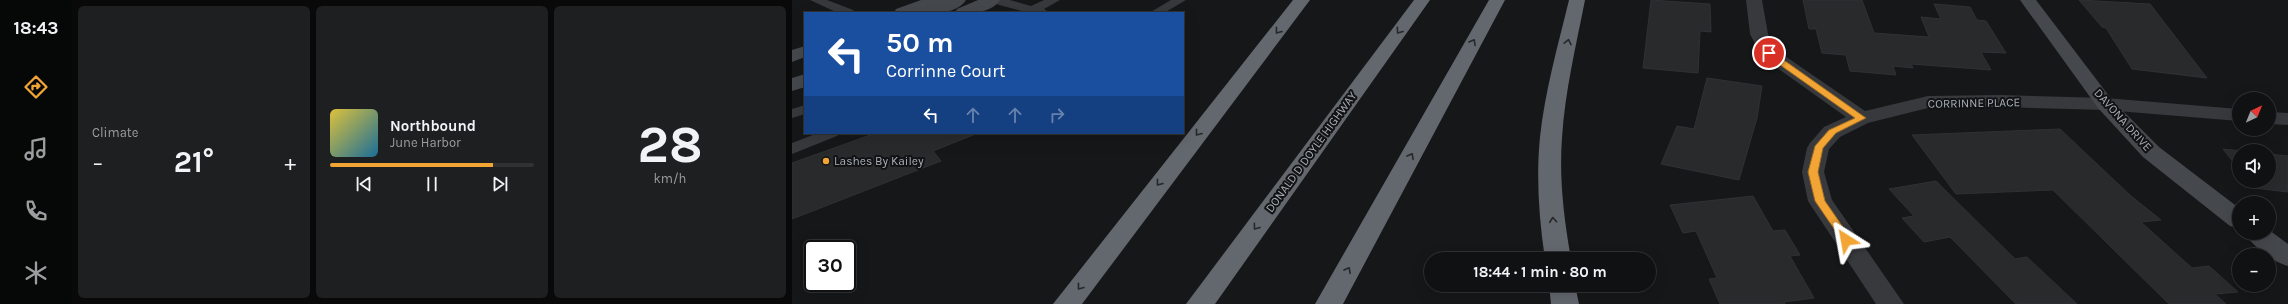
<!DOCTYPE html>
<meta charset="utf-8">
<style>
body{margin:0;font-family:Karla,sans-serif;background:#1e1f20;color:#f1f3f6;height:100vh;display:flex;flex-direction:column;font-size:15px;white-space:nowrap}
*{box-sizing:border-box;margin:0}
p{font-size:13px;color:#9c9d9f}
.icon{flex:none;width:22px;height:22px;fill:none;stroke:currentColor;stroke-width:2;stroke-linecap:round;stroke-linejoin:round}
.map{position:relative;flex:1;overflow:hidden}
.panel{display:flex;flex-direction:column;gap:6px;padding:6px;background:#09090a;width:720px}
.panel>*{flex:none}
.hud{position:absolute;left:12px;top:12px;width:380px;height:122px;border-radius:0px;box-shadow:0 4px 16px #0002,0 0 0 1px #303132;background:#1a4fa0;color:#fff;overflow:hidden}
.needle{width:26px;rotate:43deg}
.controls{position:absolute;left:1440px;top:92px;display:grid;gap:8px}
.controls a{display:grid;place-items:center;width:44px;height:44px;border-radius:50%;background:#101112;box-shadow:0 4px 16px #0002,0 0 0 1px #303132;font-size:20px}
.speed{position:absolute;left:12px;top:240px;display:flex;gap:8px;font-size:20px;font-weight:700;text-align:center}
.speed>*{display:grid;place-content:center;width:52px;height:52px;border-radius:50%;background:#101112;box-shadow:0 4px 16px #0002,0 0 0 1px #303132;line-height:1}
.speed .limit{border:2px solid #111;border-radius:6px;background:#fff;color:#111}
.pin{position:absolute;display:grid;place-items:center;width:34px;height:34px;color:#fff;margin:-17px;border:2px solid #fff;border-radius:50%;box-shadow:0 1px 4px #0007}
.me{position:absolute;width:44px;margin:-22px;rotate:326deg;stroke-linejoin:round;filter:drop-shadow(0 0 3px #0008)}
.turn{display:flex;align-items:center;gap:14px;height:84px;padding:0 16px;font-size:18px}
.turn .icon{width:52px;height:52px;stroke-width:2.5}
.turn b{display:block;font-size:28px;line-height:34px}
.lanes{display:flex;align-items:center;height:38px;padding:0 16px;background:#0003;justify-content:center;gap:20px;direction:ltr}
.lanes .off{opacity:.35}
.big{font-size:30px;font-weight:700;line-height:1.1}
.panel .tile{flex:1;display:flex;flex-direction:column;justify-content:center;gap:6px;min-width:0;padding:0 14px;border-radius:6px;background:#1e1f20}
.panel .dial{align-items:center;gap:0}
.dial b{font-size:52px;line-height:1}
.song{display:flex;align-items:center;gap:12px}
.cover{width:48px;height:48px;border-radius:6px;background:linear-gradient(135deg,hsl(50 70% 55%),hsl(200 70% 35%))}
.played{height:4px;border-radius:2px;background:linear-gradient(90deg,#f2a535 80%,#303132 80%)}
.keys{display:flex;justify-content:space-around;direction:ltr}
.heat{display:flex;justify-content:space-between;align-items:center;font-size:22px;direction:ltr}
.panel .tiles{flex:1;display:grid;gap:6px;grid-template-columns:repeat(3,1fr)}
.trip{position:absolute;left:632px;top:252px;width:232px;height:40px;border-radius:20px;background:#101112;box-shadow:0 4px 16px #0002,0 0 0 1px #303132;font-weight:700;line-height:40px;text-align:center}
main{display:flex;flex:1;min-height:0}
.dock{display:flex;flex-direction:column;width:72px;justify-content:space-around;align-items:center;background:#060707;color:#9c9d9f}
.dock .icon{width:28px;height:28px}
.dock .on{color:#f2a535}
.dock b{font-size:18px;color:#f1f3f6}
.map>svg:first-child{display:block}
.building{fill:#292a2c;stroke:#303134}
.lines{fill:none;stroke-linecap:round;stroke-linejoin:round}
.lane{fill:#37393d;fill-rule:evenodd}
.street{fill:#37393d;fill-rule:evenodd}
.secondary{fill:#45484d;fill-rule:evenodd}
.highway{fill:#63676e;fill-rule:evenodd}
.oneway{stroke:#26272a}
.route{fill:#f2a535;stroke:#9d6b22}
.poi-dot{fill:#f2a535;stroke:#111213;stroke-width:1.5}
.labels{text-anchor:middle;stroke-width:4;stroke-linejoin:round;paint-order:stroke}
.street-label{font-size:12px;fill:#a8aeb8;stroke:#111213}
.poi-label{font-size:12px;fill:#a8aeb8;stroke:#111213;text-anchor:start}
</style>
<main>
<nav class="dock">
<b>18:43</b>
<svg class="icon on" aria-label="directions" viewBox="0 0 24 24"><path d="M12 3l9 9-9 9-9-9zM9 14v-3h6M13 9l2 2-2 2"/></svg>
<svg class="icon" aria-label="music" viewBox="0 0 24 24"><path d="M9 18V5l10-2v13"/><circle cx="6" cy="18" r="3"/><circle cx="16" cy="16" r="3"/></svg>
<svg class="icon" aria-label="phone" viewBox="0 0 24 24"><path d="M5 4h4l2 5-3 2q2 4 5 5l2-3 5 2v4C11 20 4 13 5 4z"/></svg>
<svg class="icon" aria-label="climate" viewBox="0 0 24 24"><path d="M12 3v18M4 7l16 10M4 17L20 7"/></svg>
</nav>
<section class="panel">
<div class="tiles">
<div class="tile"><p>Climate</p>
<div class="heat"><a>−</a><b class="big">21°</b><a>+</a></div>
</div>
<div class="tile">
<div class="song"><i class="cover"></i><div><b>Northbound</b><p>June Harbor</p></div></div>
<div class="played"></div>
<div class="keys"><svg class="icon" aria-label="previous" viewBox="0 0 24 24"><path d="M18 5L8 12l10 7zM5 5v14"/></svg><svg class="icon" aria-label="pause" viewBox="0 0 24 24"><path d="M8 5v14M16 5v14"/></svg><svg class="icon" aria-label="next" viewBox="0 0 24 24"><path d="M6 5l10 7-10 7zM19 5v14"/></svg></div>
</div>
<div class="tile dial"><b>28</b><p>km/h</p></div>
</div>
</section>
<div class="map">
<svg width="1496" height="304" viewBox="0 0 1496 304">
<rect width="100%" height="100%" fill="#161718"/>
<!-- building -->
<path class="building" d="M859,0L918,4L919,32L908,31L906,73L851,68Z
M1011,0H1070L1082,33L1137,37L1129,17L1149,19L1142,4L1178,7L1185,20L1194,21L1214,53L1189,52L1199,70L1119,64L1121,68L1101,66L1104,75L1058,71L1054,55L1030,53L1024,29H1017Z
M1287,0L1358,4L1415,78L1340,69L1314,28L1310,27Z
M915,78L970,86L965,118L947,180L869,164L885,126L902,129Z
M1268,129L1339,196L1369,220L1349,222L1400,268L1417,266L1446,292L1423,294L1434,304H1377L1261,190L1164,194L1120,135Z
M84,133H181V135L141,151L149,161L0,219V163Z
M1431,149L1450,151H1447V169Z
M1477,154L1496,156V192L1462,188L1456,181H1477Z
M1144,181L1223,259L1235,257L1285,304H1224L1158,237L1132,242L1110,218L1122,216L1097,189Z
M961,196L981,231L993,230L1008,255L998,256L1022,298L992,302L993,304H928L917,279L925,278L904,231L891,233L878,205Z"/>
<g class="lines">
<!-- lane -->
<path class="lane" d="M18,0H35L61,10L63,13H46Z
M198,0H218L239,6L252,0H268L252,9L258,13H237L200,3Z
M379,0H394L372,13H357Z
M13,105V114L0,118V109Z
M26,133H48L45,136L0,154V143Z"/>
<!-- street -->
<path class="street" d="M954,0H970L976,34L984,50L1073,111L1136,96L1208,95L1313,98L1447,109V121L1313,110L1208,107L1136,108L1076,123L1048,137L1037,149L1032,172L1040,200L1112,304H1084L1016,201L1010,172L1015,148L1018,143L1032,127L1054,117L970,57L958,34Z
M1477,112L1496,113V125L1477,124Z"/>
<!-- secondary -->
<path class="secondary" d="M129,0H174C165,14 143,13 129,13L130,11L102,13L104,9Z
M186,0H208C199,14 177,13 163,13L165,9Z
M1228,0H1244L1320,100L1367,147L1447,208V228L1438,226L1351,157L1306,108Z
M13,46V57L0,62V50Z
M13,74V87L0,91V78Z
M1477,230L1496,244V266C1481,262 1461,247 1453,233H1477Z"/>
<!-- highway -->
<path class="highway" d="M501,0H518L290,304H261Z
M622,0H638L423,304H394Z
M697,0H713L551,304H523Z
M777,0H793C784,46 773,91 770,138C767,179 772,219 779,259H753C747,219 744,178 748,137C753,91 766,45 777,0Z
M757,285H783L787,304H759Z"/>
</g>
<!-- one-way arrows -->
<defs><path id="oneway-chevron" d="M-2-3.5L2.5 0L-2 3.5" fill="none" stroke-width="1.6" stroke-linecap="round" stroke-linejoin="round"/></defs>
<g class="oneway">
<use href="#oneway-chevron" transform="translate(486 31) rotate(128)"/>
<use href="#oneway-chevron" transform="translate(607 31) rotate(126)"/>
<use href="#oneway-chevron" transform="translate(681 42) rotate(-61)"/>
<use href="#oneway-chevron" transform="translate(776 42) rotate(-78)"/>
<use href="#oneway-chevron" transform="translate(406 133) rotate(128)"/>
<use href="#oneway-chevron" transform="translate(619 156) rotate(-61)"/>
<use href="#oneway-chevron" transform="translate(367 183) rotate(128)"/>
<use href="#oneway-chevron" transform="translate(761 220) rotate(-95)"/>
<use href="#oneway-chevron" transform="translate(464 227) rotate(126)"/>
<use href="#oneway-chevron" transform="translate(556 270) rotate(-61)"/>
<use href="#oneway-chevron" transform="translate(288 287) rotate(128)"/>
</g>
<!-- route -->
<path class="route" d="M974,51H979L1074,118L1044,133L1031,148L1026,172L1033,201L1060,240L1058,242H1051L1023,201L1016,172L1023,146L1037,130L1063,118L974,55Z"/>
<!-- markers -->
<circle class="poi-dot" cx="34" cy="161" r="4"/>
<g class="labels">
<!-- street labels -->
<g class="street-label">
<text transform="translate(1182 103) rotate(-1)" y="4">CORRINNE PLACE</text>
<text transform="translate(1331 120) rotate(48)" y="4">DAVONA DRIVE</text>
<text transform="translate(519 152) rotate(-54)" y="4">DONALD D DOYLE HIGHWAY</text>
</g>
<!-- poi labels -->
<g class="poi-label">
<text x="42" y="165">Lashes By Kailey</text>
</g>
</g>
</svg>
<div class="controls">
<a><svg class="needle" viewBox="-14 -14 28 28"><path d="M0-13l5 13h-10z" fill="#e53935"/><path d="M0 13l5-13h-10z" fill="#9c9d9f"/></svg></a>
<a><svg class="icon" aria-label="sound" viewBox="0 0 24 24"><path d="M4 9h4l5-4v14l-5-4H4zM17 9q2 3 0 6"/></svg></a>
<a>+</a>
<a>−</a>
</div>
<div class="speed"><div class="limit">30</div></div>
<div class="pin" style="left:977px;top:53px;background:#d93025"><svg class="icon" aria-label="arrive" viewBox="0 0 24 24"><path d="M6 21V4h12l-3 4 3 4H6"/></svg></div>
<svg class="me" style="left:1054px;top:240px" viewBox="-20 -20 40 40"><path d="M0-17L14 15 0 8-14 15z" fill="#f2a535" stroke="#fff" stroke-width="4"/></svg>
<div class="trip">18:44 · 1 min · 80 m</div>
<div class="hud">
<div class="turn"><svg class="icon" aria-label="left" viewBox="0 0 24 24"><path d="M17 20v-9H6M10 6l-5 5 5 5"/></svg><div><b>50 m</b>Corrinne Court</div></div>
<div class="lanes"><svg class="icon" aria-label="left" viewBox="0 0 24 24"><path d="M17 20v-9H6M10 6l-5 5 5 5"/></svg><svg class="icon off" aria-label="ahead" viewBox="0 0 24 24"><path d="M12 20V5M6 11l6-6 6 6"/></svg><svg class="icon off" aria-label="ahead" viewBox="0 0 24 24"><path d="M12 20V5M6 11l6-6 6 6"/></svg><svg class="icon off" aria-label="right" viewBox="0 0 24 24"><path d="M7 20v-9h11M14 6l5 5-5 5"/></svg></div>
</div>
</div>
</main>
